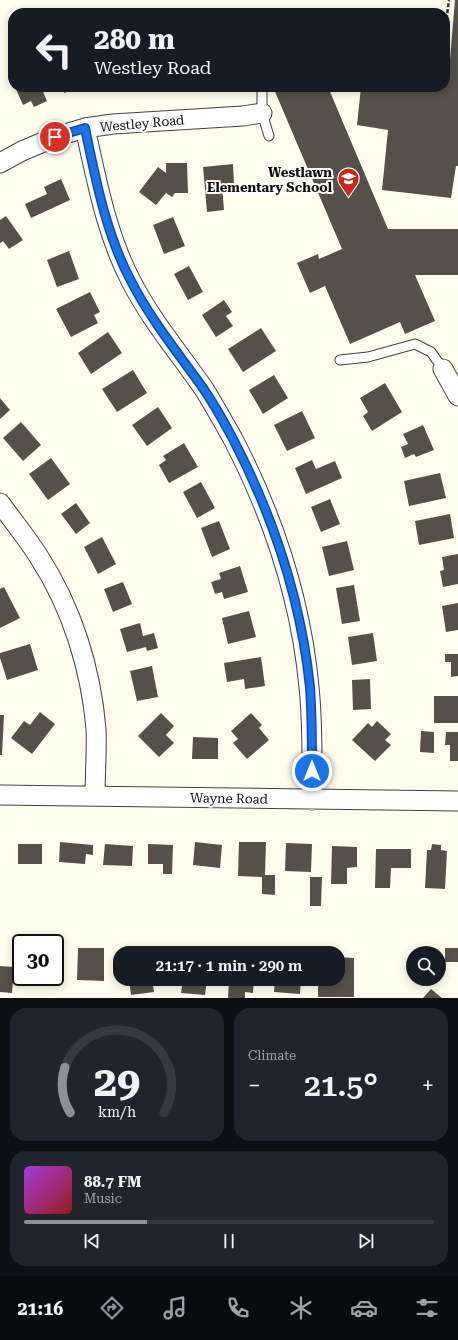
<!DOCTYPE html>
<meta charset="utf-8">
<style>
body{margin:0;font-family:"Roboto Serif",serif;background:#20242c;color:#f1f3f6;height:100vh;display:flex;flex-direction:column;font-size:15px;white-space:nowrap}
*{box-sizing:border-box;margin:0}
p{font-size:13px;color:#9ea1a6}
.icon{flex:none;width:22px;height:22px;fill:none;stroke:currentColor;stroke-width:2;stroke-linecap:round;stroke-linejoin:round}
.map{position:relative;height:998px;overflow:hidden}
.side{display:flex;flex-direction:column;gap:10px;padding:10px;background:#0d0f14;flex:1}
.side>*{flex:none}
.hud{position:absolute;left:8px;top:8px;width:442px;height:84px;border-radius:16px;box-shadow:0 2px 10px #0003;background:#171b24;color:#f1f3f6;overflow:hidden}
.fabs{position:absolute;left:406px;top:946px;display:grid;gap:8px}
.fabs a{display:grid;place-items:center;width:40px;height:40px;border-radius:50%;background:#171b24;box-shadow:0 2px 10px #0003;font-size:20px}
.speed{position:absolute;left:12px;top:934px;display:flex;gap:8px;font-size:20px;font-weight:700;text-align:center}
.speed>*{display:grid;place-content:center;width:52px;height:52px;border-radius:50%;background:#171b24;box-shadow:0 2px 10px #0003;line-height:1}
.speed .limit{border:2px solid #111;border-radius:6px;background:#fff;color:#111}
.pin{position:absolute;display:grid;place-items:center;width:34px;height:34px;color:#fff;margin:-17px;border:2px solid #fff;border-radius:50%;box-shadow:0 1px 4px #0007}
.me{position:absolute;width:44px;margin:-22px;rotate:0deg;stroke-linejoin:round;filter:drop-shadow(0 0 3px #0008)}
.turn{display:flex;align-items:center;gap:14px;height:84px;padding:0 20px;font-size:18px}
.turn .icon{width:52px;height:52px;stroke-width:2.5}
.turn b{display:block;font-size:28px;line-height:34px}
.big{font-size:30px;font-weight:600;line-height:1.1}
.side .widget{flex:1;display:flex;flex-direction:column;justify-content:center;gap:6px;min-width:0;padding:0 14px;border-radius:16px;background:#20242c}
.side .dial{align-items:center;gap:0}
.dial svg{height:104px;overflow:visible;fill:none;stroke:#363941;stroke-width:7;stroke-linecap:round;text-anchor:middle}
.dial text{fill:#f1f3f6;stroke:none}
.song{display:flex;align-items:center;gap:12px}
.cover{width:48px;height:48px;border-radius:6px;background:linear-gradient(135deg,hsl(280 70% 55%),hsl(0 70% 35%))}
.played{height:4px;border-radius:2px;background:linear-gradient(90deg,#8c9099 30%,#363941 30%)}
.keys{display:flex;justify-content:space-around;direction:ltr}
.heat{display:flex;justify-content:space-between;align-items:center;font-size:22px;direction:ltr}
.side .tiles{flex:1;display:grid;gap:10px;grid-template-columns:1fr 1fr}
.widget:last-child{grid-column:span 2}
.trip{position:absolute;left:113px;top:946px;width:232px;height:40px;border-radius:16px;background:#171b24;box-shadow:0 2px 10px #0003;font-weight:600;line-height:40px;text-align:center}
.menu{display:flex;height:64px;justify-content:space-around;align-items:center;background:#090b0e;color:#9ea1a6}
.menu .icon{width:28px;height:28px}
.menu .current{color:#8c9099}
.menu b{font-size:18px;color:#f1f3f6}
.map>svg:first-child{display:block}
.building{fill:#575049}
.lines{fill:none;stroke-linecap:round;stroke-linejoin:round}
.lane-casing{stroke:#414141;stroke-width:11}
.street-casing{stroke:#414141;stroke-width:21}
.path{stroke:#303030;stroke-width:2.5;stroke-dasharray:4 2;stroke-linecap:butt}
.lane{stroke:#fff;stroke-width:9}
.street{stroke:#fff;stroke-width:19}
.route-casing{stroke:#114b97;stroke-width:10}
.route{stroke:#1a73e8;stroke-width:7}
.labels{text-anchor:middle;stroke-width:4;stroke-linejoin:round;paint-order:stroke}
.street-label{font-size:13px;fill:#0e0e0e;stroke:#fff}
.poi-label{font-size:13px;font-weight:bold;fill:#0e0e0e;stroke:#fff;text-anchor:end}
</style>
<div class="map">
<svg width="458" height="998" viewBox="0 0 458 998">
<rect width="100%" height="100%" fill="#fffeee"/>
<!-- building -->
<path class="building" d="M455,0H458V166H456L451,198L382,190L388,130L357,125L361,87H445V59H450Z
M15,87H41L47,101L34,107L31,101L23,105Z
M63,87H83L64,93Z
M273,87H328L388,229H458V275H415L435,321L405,334L400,322L350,344L325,286L310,293L297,263L318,254L319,259L342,249Z
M166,163H187L188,193H175L172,197L166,193L156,205L139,192L158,167L166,173Z
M233,164L234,183L222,185L224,210L207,212L203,167Z
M61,179L70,200L31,218L25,204L47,194L44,187Z
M6,216L23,240L9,249L3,241L0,243V220Z
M173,217L185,246L164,254L153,225Z
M69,251L79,279L57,287L47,260Z
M189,266L203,292L188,300L174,274Z
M90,292L100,312L94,315L98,323L71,337L56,309Z
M224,300L232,312L226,316L233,326L216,337L202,315Z
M261,328L276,351L243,372L228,349Z
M108,332L122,353L91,374L78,353Z
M133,370L147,393L117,412L102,389Z
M274,375L288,398L263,414L249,390Z
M385,383L402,412L372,431L363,416L368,412L360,398Z
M0,398L10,410L0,419Z
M158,407L172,428L147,446L132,425Z
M302,411L315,438L287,451L274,425Z
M21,422L41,445L23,461L3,438Z
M423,425L434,450L416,457L414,454L405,458L401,447L408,444L403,434Z
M184,443L198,467L169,483L159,465L166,460L163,456Z
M51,458L70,484L48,500L29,474Z
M312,460L316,469L335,461L342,478L306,494L295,468Z
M440,473L446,498L409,506L404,481Z
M201,482L215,508L197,518L183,492Z
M330,499L340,524L321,532L311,507Z
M76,503L90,523L76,534L61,514Z
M450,514L454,538L419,545L415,521Z
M219,521L230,549L212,557L201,528Z
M102,537L116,564L98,574L84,547Z
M347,541L354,570L329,576L322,547Z
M458,554V584L443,587L440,571L444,570L442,557Z
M240,566L248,592L224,599L222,592L215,594L211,582L221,579L219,573Z
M123,582L132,604L113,612L104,589Z
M354,585L360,621L342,624L336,588Z
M4,587L20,618L0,628V589Z
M458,603V630L446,632L442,606Z
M249,611L256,637L228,644L222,618Z
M140,623L143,636L154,633L158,648L147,651L146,647L127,652L120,629Z
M373,633L377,661L352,665L348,637Z
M30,644L38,670L7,680L0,658V653Z
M445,654H458V676L451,677V662H445Z
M261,657L265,686L245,689L244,679L227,682L224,663Z
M152,666L158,697L137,701L130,671Z
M370,679L371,709L353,710L352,680Z
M434,696H458V723H434Z
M40,712L55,724L32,754L11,738L24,721L30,725Z
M161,713L174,726L166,735L174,743L159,757L138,736Z
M251,713L262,725L259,728L269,740L247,759L233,743L238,739L231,731Z
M0,715H4L2,755H0Z
M377,721L391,734L385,740L391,745L375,761L352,740L368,723L372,727Z
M421,731L434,732V753L420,752Z
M446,732H458V761H450V745H445Z
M193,737L218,738V759H192Z
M60,842L93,845V855L86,854L85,864L59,862Z
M195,842L222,845L220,868L193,865Z
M239,842H266L265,875H275V895L262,894V877L238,876Z
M286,843L312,844L311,872L285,871Z
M18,844H42V864H18Z
M105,844L133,846L132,866L103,865Z
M148,844L173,845L172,874H163V864H148Z
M432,844L441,845V850L447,851L445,889L425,888L427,850H431Z
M332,846L357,847V867L347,868V884H331Z
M376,849H411V868H391L390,888H375Z
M310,877H322L321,906H310Z
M278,947L304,949V953H277Z
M78,948H104V981L77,980Z
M445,948H458V962H445Z
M55,949H61V972L55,971Z
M338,957L354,958V997H318V979H338Z
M0,966L14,967L12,993L0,992Z
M129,979H152L154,992L131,995Z
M183,979H207L205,995L181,993Z
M229,979H254L253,993L245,992V998H228Z
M275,979H301L300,994L274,992Z
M431,989L442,998H423Z"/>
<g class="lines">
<defs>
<path id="lane" d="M262,87V113L269,136
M340,360L368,357L415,344L431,352L443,369"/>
<path id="street" d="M85,128C97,181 106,233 131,281C151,320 179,353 204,389C214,405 224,423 233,439C273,516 301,601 309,687C313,725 312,762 312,800
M0,163L22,151L55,137L85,128L113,124L243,116L262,113
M443,369L458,396
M0,503C13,521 27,538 39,557C72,608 91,669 96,729C97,751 95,774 95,796
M0,795L458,801"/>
</defs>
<!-- lane casing -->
<use href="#lane" class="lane-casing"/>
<!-- street casing -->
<use href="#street" class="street-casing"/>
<!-- path -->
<path class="path" d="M445,31L449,0"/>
<!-- lane -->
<use href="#lane" class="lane"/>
<!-- street -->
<use href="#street" class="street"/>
</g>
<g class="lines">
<defs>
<path id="route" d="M55,137L85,128C96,181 106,234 131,281C151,320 178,353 203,388C214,404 224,422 233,439C273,516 301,601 310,687C312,715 312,743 312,771"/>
</defs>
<!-- route casing -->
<use href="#route" class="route-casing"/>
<!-- route -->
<use href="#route" class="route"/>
</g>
<!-- icons -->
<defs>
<symbol id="school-pin" viewBox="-11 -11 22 30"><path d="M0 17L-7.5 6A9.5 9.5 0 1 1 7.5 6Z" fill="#c9261a" stroke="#fff"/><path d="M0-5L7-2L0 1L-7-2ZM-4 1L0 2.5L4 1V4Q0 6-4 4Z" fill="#fff"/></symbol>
</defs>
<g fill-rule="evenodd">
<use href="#school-pin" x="336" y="166" width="25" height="34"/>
</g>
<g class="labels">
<!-- street labels -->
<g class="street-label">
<text transform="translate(142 123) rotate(-5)" y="5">Westley Road</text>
<text transform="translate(229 798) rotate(1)" y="5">Wayne Road</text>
</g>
<!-- poi labels -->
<g class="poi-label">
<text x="332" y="177">Westlawn<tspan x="332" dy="15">Elementary School</tspan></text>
</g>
</g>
</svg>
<div class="fabs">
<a><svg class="icon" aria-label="search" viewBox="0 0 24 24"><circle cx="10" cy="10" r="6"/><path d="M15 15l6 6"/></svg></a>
</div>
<div class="speed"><div class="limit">30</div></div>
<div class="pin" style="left:55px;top:137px;background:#d93025"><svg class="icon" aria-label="arrive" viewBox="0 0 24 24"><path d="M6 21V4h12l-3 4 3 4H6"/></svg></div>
<svg class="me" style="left:312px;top:771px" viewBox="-20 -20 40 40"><circle r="17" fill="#1a73e8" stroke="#fff" stroke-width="3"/><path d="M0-11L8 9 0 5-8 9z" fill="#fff"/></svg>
<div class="trip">21:17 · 1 min · 290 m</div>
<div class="hud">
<div class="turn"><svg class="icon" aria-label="left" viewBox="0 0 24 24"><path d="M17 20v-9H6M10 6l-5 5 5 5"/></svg><div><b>280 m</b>Westley Road</div></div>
</div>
</div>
<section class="side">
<div class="tiles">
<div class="widget dial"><svg viewBox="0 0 100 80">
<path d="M14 69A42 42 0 1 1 86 69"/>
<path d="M14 69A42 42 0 0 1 10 34" stroke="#8c9099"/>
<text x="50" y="56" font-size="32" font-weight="700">29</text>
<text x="50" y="72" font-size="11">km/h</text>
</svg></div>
<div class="widget"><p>Climate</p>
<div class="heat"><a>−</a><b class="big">21.5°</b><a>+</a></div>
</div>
<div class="widget">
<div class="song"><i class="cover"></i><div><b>88.7 FM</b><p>Music</p></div></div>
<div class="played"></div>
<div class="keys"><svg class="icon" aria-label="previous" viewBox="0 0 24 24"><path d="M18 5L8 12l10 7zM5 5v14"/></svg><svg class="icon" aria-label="pause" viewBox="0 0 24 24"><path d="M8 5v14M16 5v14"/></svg><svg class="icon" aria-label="next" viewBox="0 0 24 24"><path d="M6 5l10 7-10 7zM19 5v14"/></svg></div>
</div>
</div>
</section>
<nav class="menu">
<b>21:16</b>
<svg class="icon current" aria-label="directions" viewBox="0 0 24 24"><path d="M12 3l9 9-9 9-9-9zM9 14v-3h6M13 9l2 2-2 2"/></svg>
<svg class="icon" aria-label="music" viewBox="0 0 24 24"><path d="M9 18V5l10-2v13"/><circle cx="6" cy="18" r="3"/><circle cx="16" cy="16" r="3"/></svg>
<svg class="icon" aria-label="phone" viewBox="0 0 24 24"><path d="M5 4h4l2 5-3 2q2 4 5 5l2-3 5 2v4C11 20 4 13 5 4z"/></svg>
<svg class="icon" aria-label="climate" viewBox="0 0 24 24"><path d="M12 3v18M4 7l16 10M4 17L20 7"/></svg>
<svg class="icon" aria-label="car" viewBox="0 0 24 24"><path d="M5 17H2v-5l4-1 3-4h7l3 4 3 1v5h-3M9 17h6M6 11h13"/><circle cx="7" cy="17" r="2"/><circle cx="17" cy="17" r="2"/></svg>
<svg class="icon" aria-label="filters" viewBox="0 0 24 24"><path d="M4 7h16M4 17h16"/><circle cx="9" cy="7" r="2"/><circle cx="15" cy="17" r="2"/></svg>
</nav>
